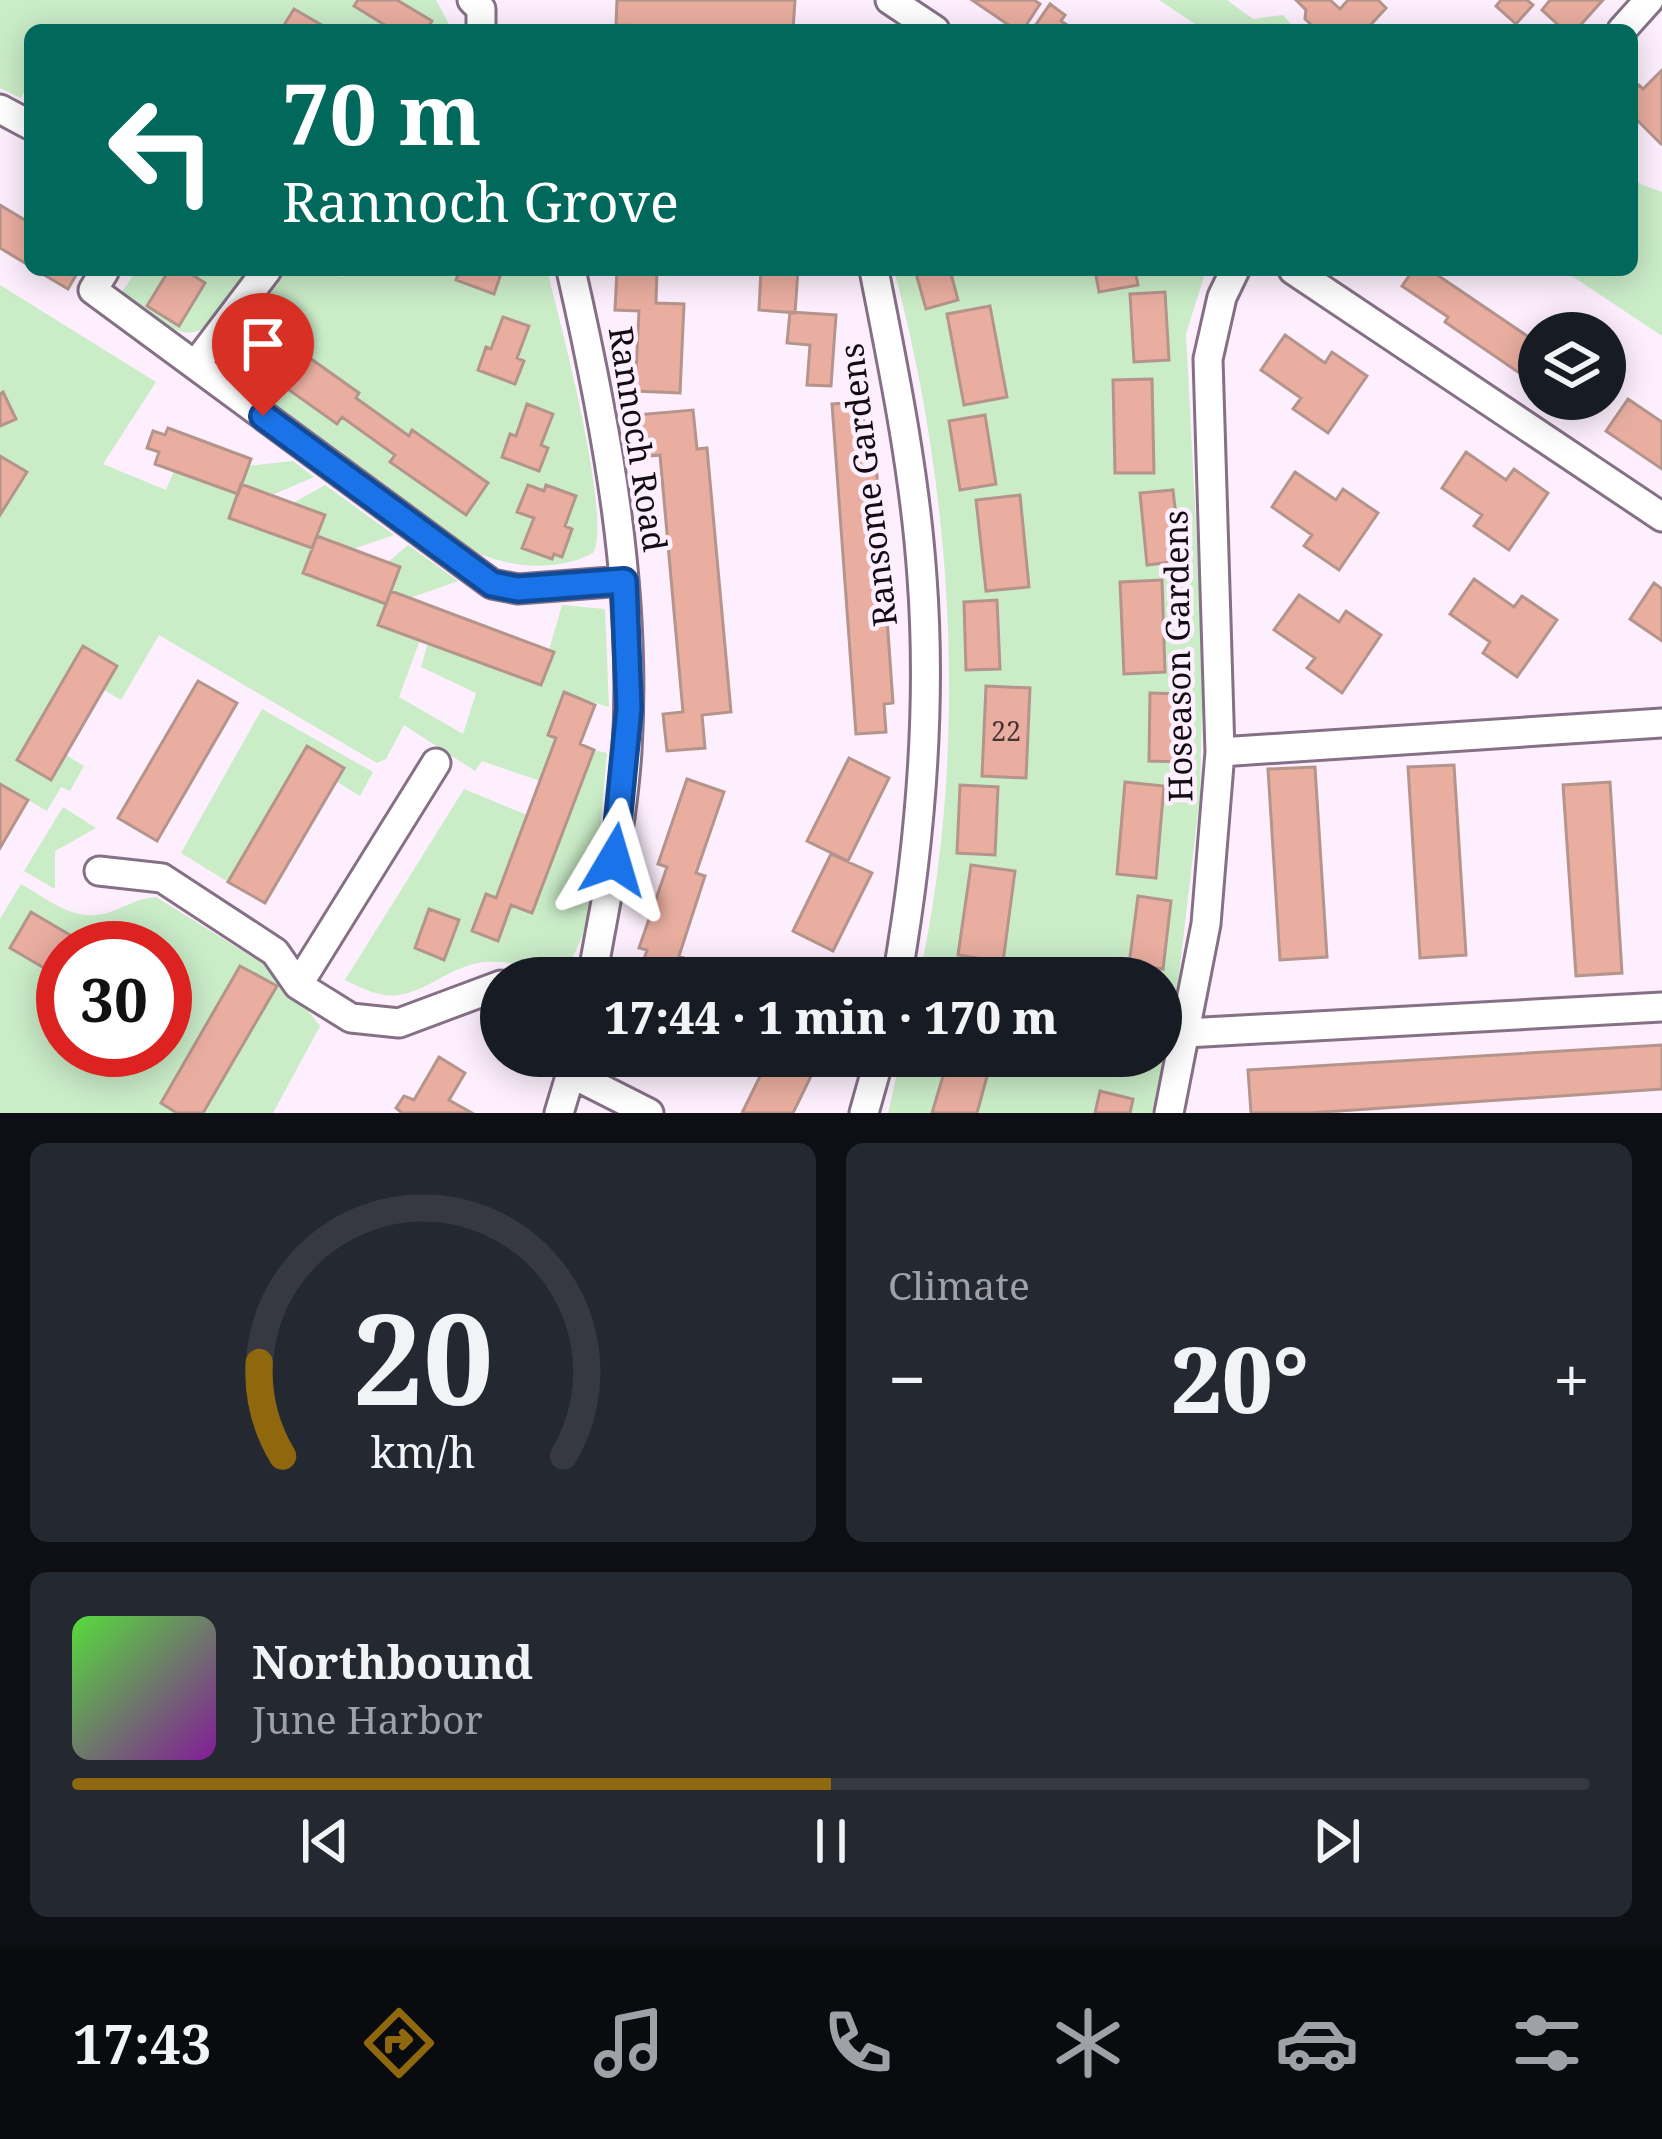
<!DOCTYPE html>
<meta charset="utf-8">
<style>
body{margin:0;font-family:"Noto Serif",serif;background:#242831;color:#f1f3f6;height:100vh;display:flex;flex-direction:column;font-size:45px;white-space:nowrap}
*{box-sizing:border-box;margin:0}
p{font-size:39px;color:#9ea1a6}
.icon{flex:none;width:66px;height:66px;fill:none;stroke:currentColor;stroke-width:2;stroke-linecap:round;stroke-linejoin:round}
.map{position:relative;height:1113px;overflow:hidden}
.panel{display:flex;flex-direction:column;gap:30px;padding:30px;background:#0d0f14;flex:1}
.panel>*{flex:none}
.banner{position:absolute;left:24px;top:24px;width:1614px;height:252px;border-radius:18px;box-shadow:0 6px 30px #0003;background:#00695c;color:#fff;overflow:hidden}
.tools{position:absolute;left:1518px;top:312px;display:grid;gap:24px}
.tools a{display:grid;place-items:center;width:108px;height:108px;border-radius:50%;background:#171b24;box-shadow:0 6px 30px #0003;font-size:60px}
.speed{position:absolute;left:36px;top:921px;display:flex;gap:24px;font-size:60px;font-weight:700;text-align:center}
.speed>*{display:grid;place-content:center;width:156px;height:156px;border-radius:50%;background:#171b24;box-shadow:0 6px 30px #0003;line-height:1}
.speed .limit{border:18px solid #d22;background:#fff;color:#111}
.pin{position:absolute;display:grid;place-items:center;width:102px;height:102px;color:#fff;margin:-123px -51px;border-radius:50% 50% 50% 0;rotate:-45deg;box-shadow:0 0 12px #0007}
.pin .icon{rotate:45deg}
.me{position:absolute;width:132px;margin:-66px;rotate:7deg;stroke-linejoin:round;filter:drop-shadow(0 0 9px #0008)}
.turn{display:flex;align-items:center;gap:42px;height:252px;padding:0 60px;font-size:54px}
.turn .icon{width:156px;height:156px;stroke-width:2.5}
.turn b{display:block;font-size:84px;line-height:102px}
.big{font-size:90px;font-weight:800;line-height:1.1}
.panel .widget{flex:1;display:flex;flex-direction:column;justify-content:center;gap:18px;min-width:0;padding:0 42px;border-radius:18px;background:#242831}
.panel .dial{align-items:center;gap:0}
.dial svg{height:312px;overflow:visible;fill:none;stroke:#363941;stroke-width:7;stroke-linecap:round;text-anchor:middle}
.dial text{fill:#f1f3f6;stroke:none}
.song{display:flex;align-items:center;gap:36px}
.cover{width:144px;height:144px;border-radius:18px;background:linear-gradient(135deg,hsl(110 70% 55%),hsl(290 70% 35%))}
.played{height:12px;border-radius:6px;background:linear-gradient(90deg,#8f670c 50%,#363941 50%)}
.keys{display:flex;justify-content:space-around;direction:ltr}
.heat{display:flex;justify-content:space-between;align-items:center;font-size:66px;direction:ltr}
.panel .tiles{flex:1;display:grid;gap:30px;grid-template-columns:1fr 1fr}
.widget:last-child{grid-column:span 2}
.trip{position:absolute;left:480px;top:957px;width:702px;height:120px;border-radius:60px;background:#171b24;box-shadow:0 6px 30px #0003;font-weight:800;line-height:120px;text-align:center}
.menu{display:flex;height:192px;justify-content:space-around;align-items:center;background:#090b0e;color:#9ea1a6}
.menu .icon{width:84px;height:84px}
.menu .current{color:#8f670c}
.menu b{font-size:54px;color:#f1f3f6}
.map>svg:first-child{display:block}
.green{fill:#caecc7;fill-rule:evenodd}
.building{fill:#e9aea0;stroke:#b5948c;stroke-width:3}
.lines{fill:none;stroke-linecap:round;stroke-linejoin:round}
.minor-casing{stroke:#857086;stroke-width:33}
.minor{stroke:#fff;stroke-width:27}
.route-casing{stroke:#114b97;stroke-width:30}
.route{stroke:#1a73e8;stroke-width:21}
.labels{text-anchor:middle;stroke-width:9;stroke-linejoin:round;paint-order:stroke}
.number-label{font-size:27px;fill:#483436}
.street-label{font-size:33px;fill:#130b13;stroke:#fdeffd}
</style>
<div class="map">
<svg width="1662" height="1113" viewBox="0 0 1662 1113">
<rect width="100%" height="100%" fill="#fdeffd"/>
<!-- green -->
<path class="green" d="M0,0H436L452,30H30V80L21,98L0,88Z
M1159,0H1227L1253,19L1283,15L1296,30H1204Z
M1632,174L1640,184L1662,192V336L1563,270H1632Z
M137,270H249C194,349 200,348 119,296Z
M286,270H338L340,277L369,270H547C559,318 613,519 593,553C557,572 513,568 477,553L228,371L224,363L229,349Z
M894,270H1206L1186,334L1203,661L1200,795L1176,1000L1152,1113H888L901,1056H1161V978H919C969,751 954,494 894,270Z
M0,285L156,382L103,464L166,490L174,471L238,494L230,518L312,548L304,573L386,604L379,625L420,640L399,697L463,734L476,693L421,667L428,643L541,685L554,652L549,650L562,605L605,609L609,707L563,693L548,734L556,738L540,781L482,761L475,771L404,725L386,759L377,763L159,635L121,700L104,690L117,666L83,647L18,760L51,780L66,755L84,766L70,791L61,787L47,811L0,784Z
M293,461L314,477L272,495L241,484L248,466Z
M325,485L394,535L353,549L317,536L324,515L293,503Z
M408,545L458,581L410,598L391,591L399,567L388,562Z
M262,709L373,772L360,796L336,781L228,882L181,853Z
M594,750L607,753C601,807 599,914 572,958C538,977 505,954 470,965C445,972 425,991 399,995C380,998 362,988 345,980L464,789L527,815L496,898L486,894L497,940L511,905L532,913Z
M63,807L96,828L55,851V889L24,871Z
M21,884C49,900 76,924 110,912C127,906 138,898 156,897L262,963L282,978L320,1026L273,1113H0V919ZM63,948H165V1050H63Z"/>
<!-- building -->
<path class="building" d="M358,0H397L432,21L426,30H393L354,6Z
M617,0H795L793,30L616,25Z
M972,0H1034L1040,4L1023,30H1016Z
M1296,0H1330L1340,9L1348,0H1378L1386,8L1366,30H1317L1305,19L1306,10Z
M1501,0H1527L1533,5L1516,24L1496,6Z
M1550,0H1603L1576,30H1564L1542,10Z
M1050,4L1065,15L1061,21L1075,30L1033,29Z
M294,9L327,28L326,30H281Z
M1662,70V143L1661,144L1632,115V92L1639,85L1643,89Z
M0,205L30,223V266L0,248Z
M36,270H79L68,289Z
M169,270H185L205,283L179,326L147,306Z
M460,270H501L502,271L494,294L456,280Z
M617,270H657L656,303L684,304L680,393L635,391L639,311L615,310Z
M761,270H798L795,313L759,310Z
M915,270H950L958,300L926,309Z
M1095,270H1135L1138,285L1099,292Z
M1413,270H1430L1539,344L1537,385L1445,322L1448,317L1402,286Z
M1165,292L1169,360L1134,362L1130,294Z
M990,306L1007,397L964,405L947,314Z
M790,312L836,315L831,386L807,385L810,345L787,343Z
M503,317L529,326L517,358L524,361L515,384L478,370L486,347L491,349Z
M1285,335L1325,363L1332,352L1367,376L1328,433L1293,409L1301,398L1261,370Z
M283,339L359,393L356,398L409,436L412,430L488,483L466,515L390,462L395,455L342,417L337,424L261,370Z
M1152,379L1154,473H1115L1113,380Z
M3,392L16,419L0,426V394Z
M1628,399L1662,422V469L1606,431Z
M862,402L865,435L874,434L893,703L884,704L886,732L856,734L832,404Z
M527,404L553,414L541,445L548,448L539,471L502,457L510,434L516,436Z
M693,410L697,449L707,448L731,712L702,715L705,748L667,751L663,714L683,712L660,455L639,457L635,415Z
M985,415L996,484L960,490L949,421Z
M168,428L251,459L238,494L155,464L159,452L147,448L153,431L165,435Z
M1466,452L1506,480L1514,469L1548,493L1509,550L1474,526L1482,515L1442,488Z
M0,456L27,472L0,515Z
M1295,472L1336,500L1343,489L1378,513L1339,570L1304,546L1312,535L1272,507Z
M241,484L325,515L312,548L229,518Z
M528,485L544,491L546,485L576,496L565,526L572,529L562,557L554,554L552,559L522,548L534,518L517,512Z
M1173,490L1181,561L1147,565L1140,493Z
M1020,495L1029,587L986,591L976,500Z
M317,536L400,567L386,604L303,573Z
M1474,579L1514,607L1522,596L1557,620L1517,677L1483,653L1490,642L1450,614Z
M1162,580L1165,672L1124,674L1120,582Z
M1654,583L1662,589V641L1630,619Z
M391,591L554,652L541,685L378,625Z
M1299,595L1339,622L1346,611L1381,635L1342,693L1307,668L1315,658L1274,630Z
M997,600L1000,669L966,670L964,602Z
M83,646L117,666L51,780L17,760Z
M198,681L237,703L157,841L118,818Z
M986,686L1030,688L1026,778L982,776Z
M564,692L595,705L580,744L594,750L532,913L511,905L498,941L472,931L486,894L496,898L556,738L548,735Z
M1150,693L1184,694L1183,762L1149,761Z
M307,746L344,768L265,903L228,882Z
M849,758L889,778L848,861L807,841Z
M1454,765L1466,955L1420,958L1408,767Z
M1315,767L1327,957L1280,960L1268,769Z
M687,779L724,792L696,873L705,876L679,956L689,960L683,978H638L647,950L639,948L667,867L658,864Z
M1125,782L1164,786L1156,878L1117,874Z
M1610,782L1622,973L1576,976L1563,785Z
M0,784L28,800L0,848Z
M960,785L998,787L995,855L957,853Z
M831,854L872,873L833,951L793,931Z
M971,865L1015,871L1003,962L958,955Z
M1138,896L1171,901L1163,969L1129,965Z
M429,909L459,920L444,960L415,948Z
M31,912L92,948H63V979L10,948Z
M946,962L978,971L976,978H942Z
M817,963L846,978H809Z
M240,966L277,986L203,1113H177L161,1103Z
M165,968L183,979L165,1010Z
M1662,1045V1089L1310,1113H1251L1248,1070Z
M770,1056H805L818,1062L793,1113H742Z
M949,1056L991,1062L977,1113H932Z
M1085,1056H1126L1122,1074L1083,1064Z
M439,1057L465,1073L449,1100L472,1113H402L396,1108L404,1096L414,1100Z
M1100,1091L1133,1099L1130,1113H1095Z"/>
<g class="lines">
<defs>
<path id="minor" d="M472,0L481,9V30
M890,0L935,30
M1622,30L1649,0
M0,109L30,125
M571,270C607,429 637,588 627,751C622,828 605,903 592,978
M874,270C894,371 915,474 922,577C932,712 920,846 897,978
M1293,270L1662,517
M104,272L93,290L492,584L518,589L624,581
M196,364L267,270
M1220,752L1662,723
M99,871L162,878L275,952L298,985L351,1018L399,1023L501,985
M298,985L436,763
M1186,1033L1662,1007
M572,1074L649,1113
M559,1113L575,1060
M864,1113L880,1056
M1169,1113L1206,924L1220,752L1208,359L1222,297L1235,270"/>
</defs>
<!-- minor casing -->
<use href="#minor" class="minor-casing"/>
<!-- minor -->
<use href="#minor" class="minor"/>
</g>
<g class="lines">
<defs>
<path id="route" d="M263,416L492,584L518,589L624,581L629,708L614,860"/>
</defs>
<!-- route casing -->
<use href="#route" class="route-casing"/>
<!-- route -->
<use href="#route" class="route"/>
</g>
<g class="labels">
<!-- number labels -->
<g class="number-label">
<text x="1006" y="741">22</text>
</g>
<!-- street labels -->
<g class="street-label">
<text transform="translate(638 439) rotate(81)" y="12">Rannoch Road</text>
<text transform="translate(868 485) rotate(-97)" y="12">Ransome Gardens</text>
<text transform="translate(1178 656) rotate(-91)" y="12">Hoseason Gardens</text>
</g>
</g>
</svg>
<div class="tools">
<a><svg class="icon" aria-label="layers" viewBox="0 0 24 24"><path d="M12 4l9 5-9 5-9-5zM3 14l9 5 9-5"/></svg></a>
</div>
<div class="speed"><div class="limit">30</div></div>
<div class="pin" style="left:263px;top:416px;background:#d93025"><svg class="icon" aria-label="arrive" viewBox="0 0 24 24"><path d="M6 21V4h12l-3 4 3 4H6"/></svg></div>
<svg class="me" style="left:614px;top:860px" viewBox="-20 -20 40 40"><path d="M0-17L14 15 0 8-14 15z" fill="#1a73e8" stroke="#fff" stroke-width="4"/></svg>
<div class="trip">17:44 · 1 min · 170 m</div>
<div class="banner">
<div class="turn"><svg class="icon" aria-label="left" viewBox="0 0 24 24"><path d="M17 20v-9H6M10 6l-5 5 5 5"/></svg><div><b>70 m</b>Rannoch Grove</div></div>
</div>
</div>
<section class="panel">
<div class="tiles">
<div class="widget dial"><svg viewBox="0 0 100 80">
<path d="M14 69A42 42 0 1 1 86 69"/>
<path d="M14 69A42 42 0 0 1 8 45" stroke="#8f670c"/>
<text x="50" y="56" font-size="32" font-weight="700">20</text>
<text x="50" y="72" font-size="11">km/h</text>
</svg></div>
<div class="widget"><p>Climate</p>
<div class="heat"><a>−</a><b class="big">20°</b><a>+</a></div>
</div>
<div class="widget">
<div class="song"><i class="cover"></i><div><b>Northbound</b><p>June Harbor</p></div></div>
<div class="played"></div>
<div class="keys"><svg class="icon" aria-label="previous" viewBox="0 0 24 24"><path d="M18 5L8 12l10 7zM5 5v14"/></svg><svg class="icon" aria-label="pause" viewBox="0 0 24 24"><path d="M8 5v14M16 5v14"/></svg><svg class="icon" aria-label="next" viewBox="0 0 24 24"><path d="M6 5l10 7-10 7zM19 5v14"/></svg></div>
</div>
</div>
</section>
<nav class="menu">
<b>17:43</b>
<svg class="icon current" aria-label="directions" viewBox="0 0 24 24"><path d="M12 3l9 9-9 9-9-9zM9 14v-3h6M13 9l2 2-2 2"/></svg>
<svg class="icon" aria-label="music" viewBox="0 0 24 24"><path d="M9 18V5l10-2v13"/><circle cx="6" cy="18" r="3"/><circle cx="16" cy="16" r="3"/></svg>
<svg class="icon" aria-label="phone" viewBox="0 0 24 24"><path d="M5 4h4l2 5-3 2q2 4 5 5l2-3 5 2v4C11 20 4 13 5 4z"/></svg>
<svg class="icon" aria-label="climate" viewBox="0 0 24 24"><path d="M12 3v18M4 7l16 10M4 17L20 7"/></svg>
<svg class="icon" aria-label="car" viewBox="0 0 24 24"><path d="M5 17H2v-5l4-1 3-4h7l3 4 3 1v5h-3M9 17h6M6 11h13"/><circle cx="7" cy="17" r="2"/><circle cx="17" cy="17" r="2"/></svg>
<svg class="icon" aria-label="filters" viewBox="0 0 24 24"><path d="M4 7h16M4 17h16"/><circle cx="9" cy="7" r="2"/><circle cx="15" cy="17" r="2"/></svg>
</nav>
